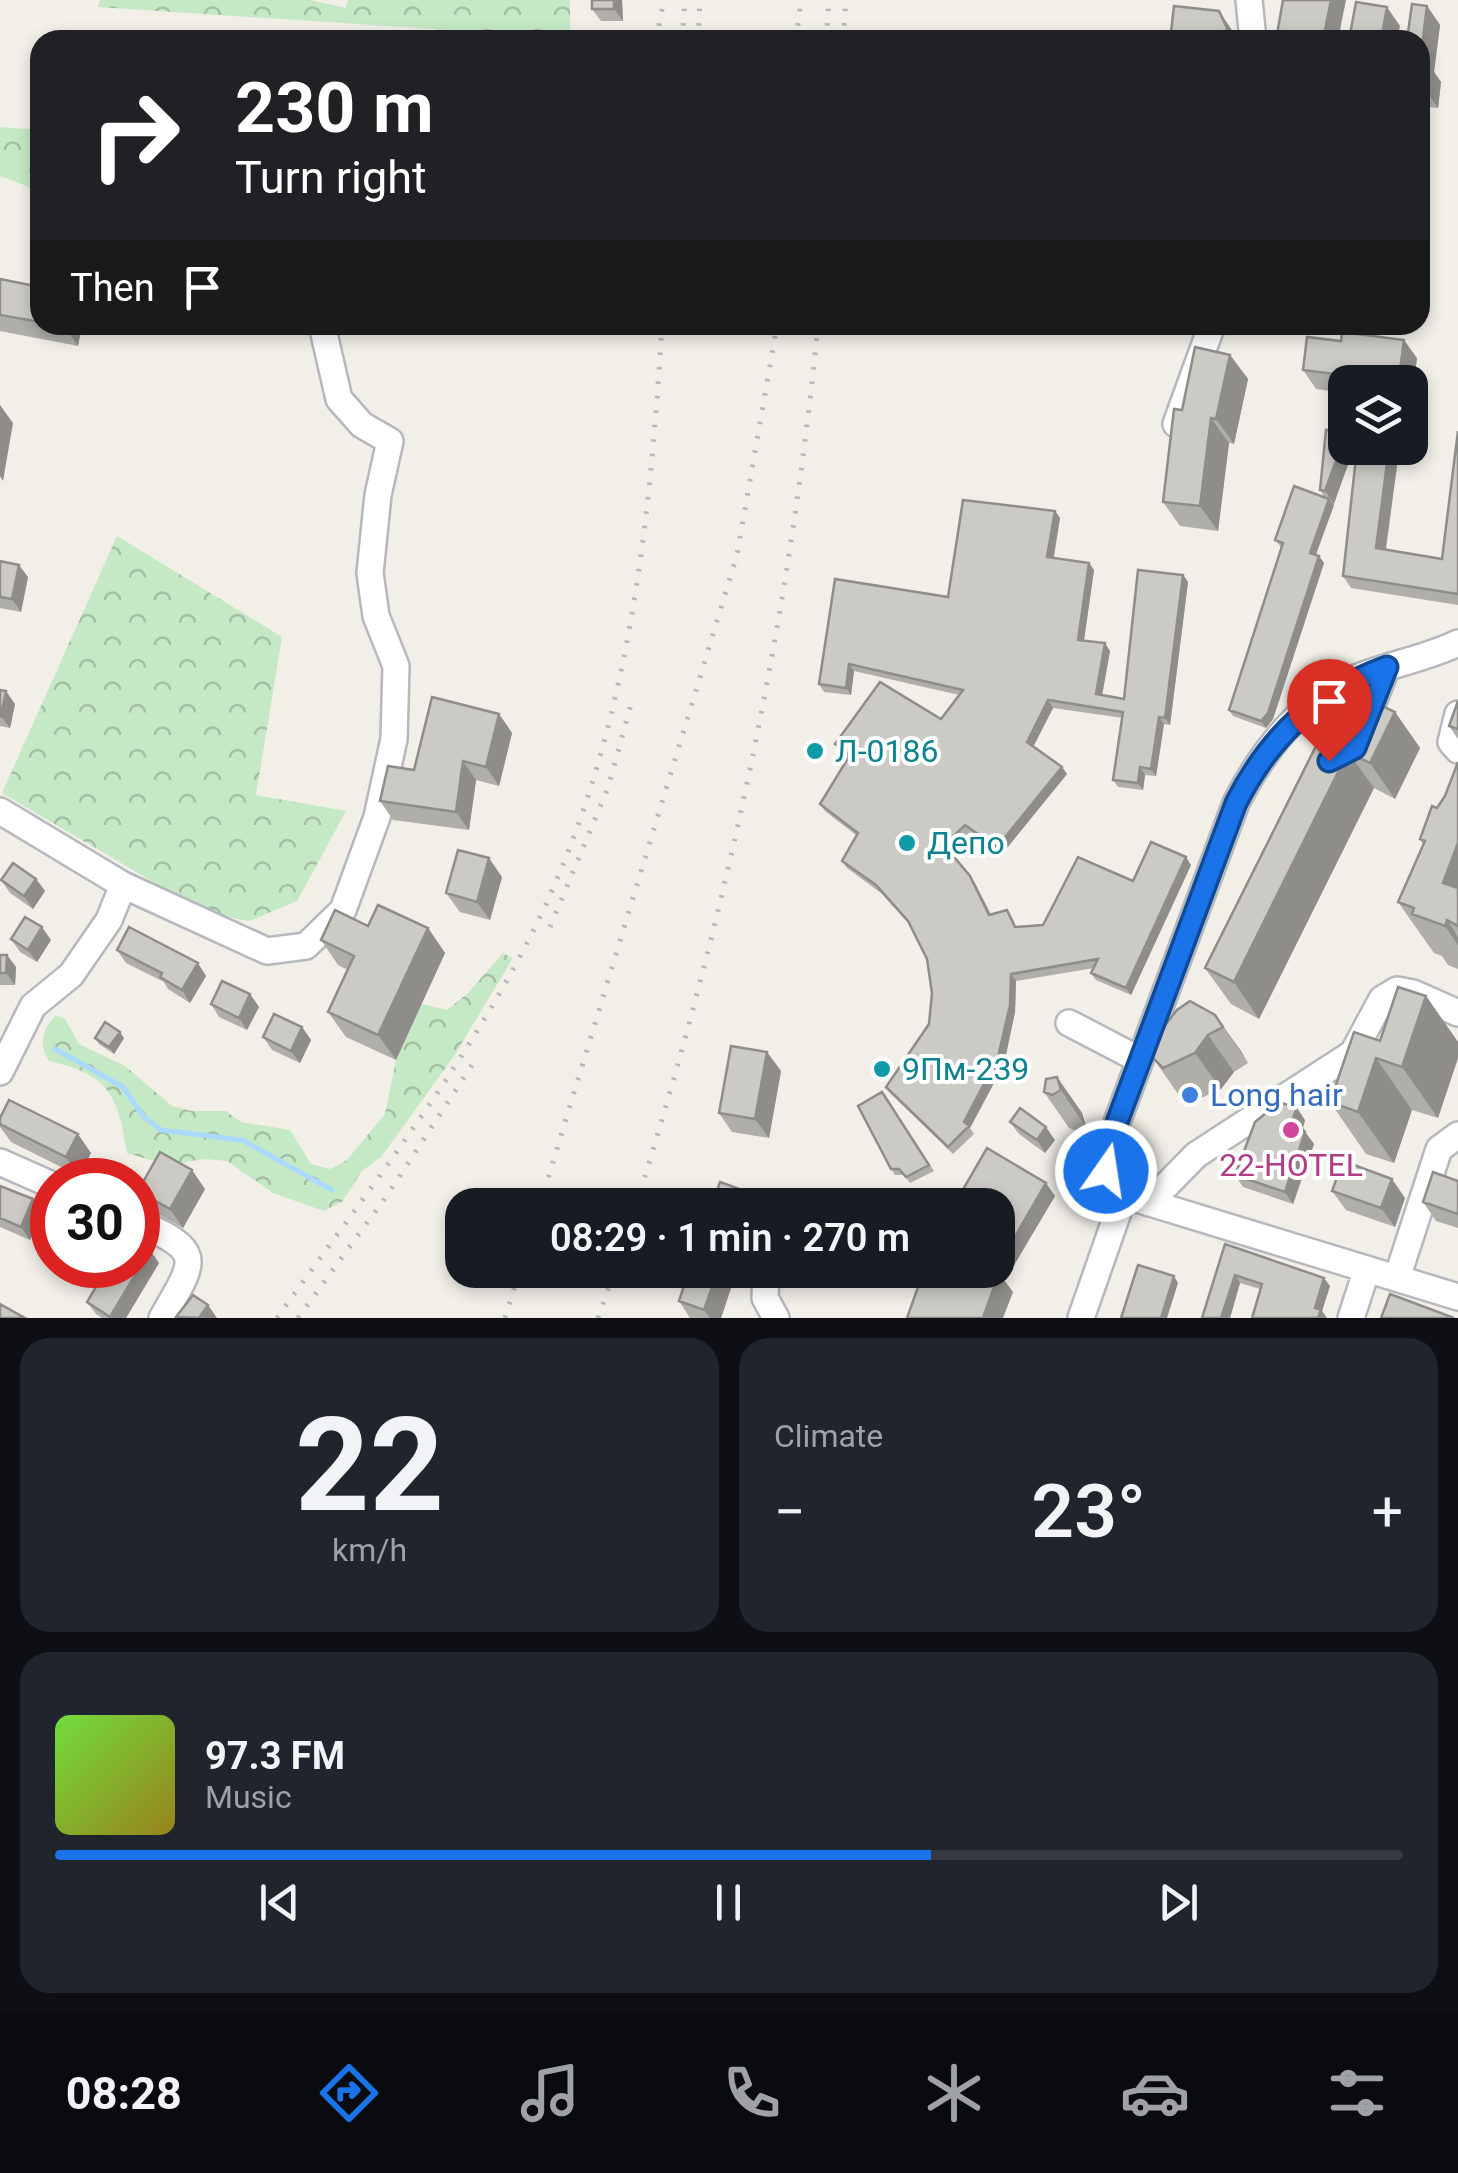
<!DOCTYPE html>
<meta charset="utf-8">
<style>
body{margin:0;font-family:Roboto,sans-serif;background:#20242c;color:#f1f3f6;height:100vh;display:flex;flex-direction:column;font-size:38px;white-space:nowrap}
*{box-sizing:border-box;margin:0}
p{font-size:32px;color:#9ea1a6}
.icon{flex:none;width:55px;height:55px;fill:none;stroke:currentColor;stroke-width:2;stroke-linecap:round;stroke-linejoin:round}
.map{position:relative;height:1318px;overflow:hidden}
.details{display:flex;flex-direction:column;gap:20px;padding:20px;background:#0d0f14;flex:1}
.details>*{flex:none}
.guide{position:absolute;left:30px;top:30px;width:1400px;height:305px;border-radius:30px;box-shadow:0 5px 15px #0003;background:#202124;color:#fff;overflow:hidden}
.buttons{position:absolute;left:1328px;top:365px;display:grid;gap:20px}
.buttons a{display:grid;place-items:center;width:100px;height:100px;border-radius:20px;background:#171b24;box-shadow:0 5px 15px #0003;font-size:50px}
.speed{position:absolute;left:30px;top:1158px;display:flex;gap:20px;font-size:50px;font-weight:700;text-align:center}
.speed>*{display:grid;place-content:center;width:130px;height:130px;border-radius:50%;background:#171b24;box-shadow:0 5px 15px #0003;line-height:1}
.speed .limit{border:15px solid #d22;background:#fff;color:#111}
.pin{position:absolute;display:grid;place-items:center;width:85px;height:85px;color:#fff;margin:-102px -42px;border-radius:50% 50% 50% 0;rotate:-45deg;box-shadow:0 0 10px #0007}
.pin .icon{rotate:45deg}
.me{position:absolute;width:110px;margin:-55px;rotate:13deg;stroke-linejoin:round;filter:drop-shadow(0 0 8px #0008)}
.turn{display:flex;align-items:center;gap:35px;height:210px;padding:0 40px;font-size:45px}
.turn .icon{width:130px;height:130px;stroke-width:2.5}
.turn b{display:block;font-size:70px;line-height:85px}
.then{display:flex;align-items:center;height:95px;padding:0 40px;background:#0003;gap:20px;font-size:38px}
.big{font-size:75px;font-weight:600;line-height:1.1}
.details .widget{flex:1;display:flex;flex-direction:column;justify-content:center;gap:15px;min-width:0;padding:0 35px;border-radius:30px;background:#20242c}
.details .dial{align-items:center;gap:0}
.dial b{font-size:130px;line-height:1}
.song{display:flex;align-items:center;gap:30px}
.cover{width:120px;height:120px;border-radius:15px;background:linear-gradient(135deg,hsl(100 70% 55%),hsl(50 70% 35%))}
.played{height:10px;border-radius:5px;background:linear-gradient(90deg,#1a73e8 65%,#363941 65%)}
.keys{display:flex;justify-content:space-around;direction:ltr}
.heat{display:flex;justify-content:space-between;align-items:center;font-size:55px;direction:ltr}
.details .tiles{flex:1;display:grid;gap:20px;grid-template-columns:1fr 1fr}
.widget:last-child{grid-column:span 2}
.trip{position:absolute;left:445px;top:1188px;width:570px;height:100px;border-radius:30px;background:#171b24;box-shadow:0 5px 15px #0003;font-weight:600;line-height:100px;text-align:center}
.menu{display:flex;height:160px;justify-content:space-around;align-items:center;background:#090b0e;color:#9ea1a6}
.menu .icon{width:70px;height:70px}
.menu .on{color:#1a73e8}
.menu b{font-size:45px;color:#f1f3f6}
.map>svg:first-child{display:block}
.forest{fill:url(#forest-crowns)}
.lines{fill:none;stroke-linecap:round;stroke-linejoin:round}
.stream{stroke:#aadaff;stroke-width:5}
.minor-casing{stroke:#b5b8bc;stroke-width:30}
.minor{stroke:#fff;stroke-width:25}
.rail{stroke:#b6b7b8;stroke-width:5;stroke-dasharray:2.5 12;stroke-linecap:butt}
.wall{fill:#afaea9}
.shaded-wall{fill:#8f8d8a}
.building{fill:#cccac5;stroke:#8f8d8a;stroke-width:2.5}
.route-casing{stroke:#114b97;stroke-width:25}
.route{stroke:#1a73e8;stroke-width:18}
.culture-dot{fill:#0f9aa8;stroke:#fff;stroke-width:4}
.shop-dot{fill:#3f7fe0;stroke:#fff;stroke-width:4}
.hotel-dot{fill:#d1479c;stroke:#fff;stroke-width:4}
.labels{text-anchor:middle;stroke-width:8;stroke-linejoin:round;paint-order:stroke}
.culture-label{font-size:32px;fill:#0d838f;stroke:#fff;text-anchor:start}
.shop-label{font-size:32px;fill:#366cbe;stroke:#fff;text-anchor:start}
.hotel-label{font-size:32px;fill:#b23c85;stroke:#fff}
</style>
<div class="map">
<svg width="1458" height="1318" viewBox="0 0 1458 1318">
<defs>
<pattern id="forest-crowns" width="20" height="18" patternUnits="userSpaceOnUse" patternTransform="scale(2.5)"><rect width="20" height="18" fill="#c5e8c5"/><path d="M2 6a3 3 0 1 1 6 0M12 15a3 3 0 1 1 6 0" fill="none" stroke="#a3c0a4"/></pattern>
</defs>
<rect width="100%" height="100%" fill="#f1efe8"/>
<!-- forest -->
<path class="forest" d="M100,0H310L346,8L348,0H570V38L98,7Z
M0,127L40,130V197L27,186L0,176Z
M117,536L282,637L256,795L346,811L297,901L249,921L206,913L2,793Z
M503,953L513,958L454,1056L381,1157L362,1171L342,1202L324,1211L273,1193L227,1161L205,1159L167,1165L127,1153C118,1094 109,1075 49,1061C38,1043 42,1030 56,1015L65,1019L79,1044L125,1066L172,1106L192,1111H226L241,1122L290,1130L311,1164L330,1169L347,1160L385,1114L396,1060L422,1004L447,1010L468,993Z"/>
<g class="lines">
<!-- stream -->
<path class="stream" d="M55,1049L123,1087L143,1116L161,1130L242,1140L332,1190"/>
<defs>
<path id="minor" d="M1249,0L1253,40
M1176,424L1212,325
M1458,714L1451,742L1458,750
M1361,732L1387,667
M0,811L123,885L267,951L306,946L343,910L377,817L394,739L396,666L376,616L370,573L378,495L390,441L362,425L339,399L322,325
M1069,1023L1140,1060
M0,1072L33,1006L71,975L109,920L123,885
M0,1162L52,1185
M1124,1195L1106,1171L1107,1149L1236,803C1261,754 1297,705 1349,681C1384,665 1423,660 1458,643
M1137,1199L1458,1297
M1149,1203L1196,1155L1353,1053L1382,999L1397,990L1413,993L1458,1013
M138,1222C205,1252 196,1259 162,1318
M766,1270L765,1298L776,1318
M1397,1278L1439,1149L1458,1135
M1081,1318L1124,1195
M1351,1318L1367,1269"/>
</defs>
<!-- minor casing -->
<use href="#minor" class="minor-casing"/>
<!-- minor -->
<use href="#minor" class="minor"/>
<!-- rail -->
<path class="rail" d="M656,40L664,0
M682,40L685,0
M698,40L700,0
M796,40L801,0
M826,40L829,0
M843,40L846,0
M550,927L608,788L633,697
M540,1205L737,555L777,325
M636,1205C726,919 789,623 818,325
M277,1318C363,1197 456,1079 525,947C626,754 649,539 662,325
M298,1318L388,1194L474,1062
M505,1318L520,1270
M598,1318L615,1270"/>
</g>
<!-- wall -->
<path class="wall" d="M592,0H622L623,21H601L592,9Z
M1427,6L1440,25L1434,72L1441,82L1438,108L1420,106V40Z
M0,279L40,287V325H82L78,346L0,331Z
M268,325H299L298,334L272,331Z
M1230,355L1248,379L1234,444L1229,443L1218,531L1180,526L1163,502L1182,410Z
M1417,358L1412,395H1410V382H1345V393L1316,389L1303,370Z
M1326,430L1334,504L1332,503L1334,505L1316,555L1319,556L1324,563L1273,719L1266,728L1233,716L1229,710L1282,548L1275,540L1325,498L1320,490Z
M1458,431V605L1351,588L1343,576L1399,451L1386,550L1442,559Z
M1055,511L1060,518L1054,558L1089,563L1094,570L1084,640L1110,651L1102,695L1124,699L1183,575L1188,582L1170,725L1164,724L1156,776L1145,775L1143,790L1118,787L1113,780L1123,718L1053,708L1033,747L1062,767L1067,774L1002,854L971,832L950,852L975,883L991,914L1012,917L1016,927L1043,925L1133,881L1191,865L1131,995L1096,980L1091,973L1094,968L1016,981L1015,1012L1004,1064L970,1128L974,1134L953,1154L891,1094L886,1087L929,1024L932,993L927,959L909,924L881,893L847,868L842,861L856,835L825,811L820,804L848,757L840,752L835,744L941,719L959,695L854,671L851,695L824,692L819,684L948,597Z
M0,561L28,577L21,612L0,608Z
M0,690L15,704L10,728L0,726Z
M1458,701V739L1449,726Z
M1395,712L1420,748L1395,799L1374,788L1259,1019L1231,1004L1205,968L1339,735L1332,741L1325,738L1320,732L1340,724L1343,728Z
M499,714L512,733L499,786L476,780L469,830L393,820L380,801L414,770Z
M1458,762V969L1448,965L1442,956L1434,953L1398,902L1423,844L1420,839L1445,796Z
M502,877L490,920L460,912L446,893Z
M36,879L45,891L33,909L10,893L1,880Z
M368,926L428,928L445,953L396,1060L346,1037L328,1012L348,970L338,965L321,940Z
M11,939L51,940L37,962L20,952Z
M117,950L206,976L190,1003L168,989L164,982L126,963Z
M0,955H7L16,967L15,985H0Z
M250,994L259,1007L247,1030L219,1017L211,1004Z
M1426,996L1458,1042V1058L1438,1118L1412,1110L1394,1163L1366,1154L1330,1102L1380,1041Z
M1215,1015L1248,1063L1234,1072L1221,1089L1188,1104L1178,1094L1153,1058Z
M302,1027L311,1040L300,1063L272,1050L263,1037Z
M95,1038H124L114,1054L99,1044Z
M767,1052L781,1071L769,1138L732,1132L719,1113Z
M1057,1077L1082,1113L1086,1127L1077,1131L1069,1128L1044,1092Z
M882,1092L934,1171L910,1183L904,1175H895L891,1169Z
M0,1118L91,1153L79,1176L11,1142L0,1127Z
M1305,1120L1303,1129L1314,1144L1293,1204L1243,1187L1235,1175Z
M1010,1122L1055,1140L1045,1153L1019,1134Z
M1458,1181V1228L1436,1221L1423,1202Z
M0,1186L41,1212L30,1240L0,1227Z
M205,1189L183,1228L151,1210L138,1191Z
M1332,1191L1405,1198L1395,1227L1346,1210Z
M1055,1196L1014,1265L998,1255V1205Z
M1225,1244L1330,1286L1322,1311L1327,1318L1260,1289L1240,1283L1230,1318Z
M159,1263L126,1318H102L96,1314L87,1302Z
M689,1270H737L721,1318H690L679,1301Z"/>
<!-- shaded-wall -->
<path class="shaded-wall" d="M614,0H622L623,21L614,9Z
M1331,0H1346L1338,40H1323Z
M1427,6L1440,25L1434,72L1441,82L1438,108L1425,89L1420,63Z
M1387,7L1400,26L1397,40H1381Z
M1219,11L1236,36L1238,40H1225Z
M1420,123L1429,136L1420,204Z
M65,325H82L78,346L65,327Z
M291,325H299L298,334Z
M1404,340L1417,358L1412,395L1410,392V382H1403L1399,377Z
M1230,355L1248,379L1234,444L1216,419Z
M1342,370L1351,382H1347L1342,375Z
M0,405L13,423L3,481L0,476Z
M1211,418L1229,443L1218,531L1200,506Z
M1345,436V448H1354L1334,504L1325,491Z
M1389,448H1397L1399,451L1384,560L1376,548Z
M1329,499L1334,505L1314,559L1310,553Z
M1055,511L1060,518L1052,564L1047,557Z
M1319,556L1324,563L1273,719L1266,728L1261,721Z
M1089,563L1094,570L1083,647L1078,640Z
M19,565L28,577L21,612L12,599Z
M1183,575L1188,582L1170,725L1165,718Z
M1105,643L1110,651L1101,701L1096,694Z
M849,664L854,671L851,695L846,688Z
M6,691L15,704L10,728L1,716Z
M1048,700L1053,708L1032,749L1027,742Z
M1395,712L1420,748L1395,799L1370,763Z
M499,714L512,733L499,786L486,767Z
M1159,717L1164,724L1156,776L1151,769Z
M1348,752L1374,788L1259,1019L1234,982Z
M463,761L476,780L469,830L456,812Z
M1062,767L1067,774L1002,854L997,847Z
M1140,767L1145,775L1143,790L1138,783Z
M1458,843V904L1443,883Z
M1186,857L1191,865L1131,995L1126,988Z
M489,858L502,877L490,920L477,902Z
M36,879L45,891L33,909L24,896Z
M1447,920L1458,937V945L1445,926Z
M42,927L51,940L37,962L28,950Z
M428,928L445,953L396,1060L378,1035Z
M7,955L16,967L15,985L6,973Z
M198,963L206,976L190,1003L182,990Z
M1011,974L1016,981L1015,1012L1004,1064L970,1128L964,1122Z
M250,994L259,1007L247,1030L239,1018Z
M1426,996L1458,1042V1058L1438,1118L1402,1067Z
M1215,1015L1241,1051L1248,1063L1223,1027Z
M302,1027L311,1040L300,1063L291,1051Z
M120,1032L124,1038L114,1054L109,1047Z
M1208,1035L1234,1072L1221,1089L1195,1053Z
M767,1052L781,1071L769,1138L755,1119Z
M1376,1058L1412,1110L1394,1163L1358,1112Z
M1057,1077L1082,1113L1086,1127L1061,1090Z
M1297,1108L1305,1120L1302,1130L1293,1118Z
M1046,1127L1055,1140L1045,1153L1037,1140Z
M1305,1132L1314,1144L1293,1204L1285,1192Z
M78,1134L91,1153L79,1176L66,1157Z
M192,1170L205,1189L183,1228L170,1209Z
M1392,1179L1405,1198L1395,1227L1381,1208Z
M1046,1183L1055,1196L1014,1265L1006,1252Z
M745,1191L755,1205H740Z
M33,1199L41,1212L30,1240L21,1227Z
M150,1250L159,1263L126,1318H111Z
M718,1270H737L721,1318H710L704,1310Z
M999,1273L1013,1292L1003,1318H983Z
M1235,1275L1240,1283L1230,1318H1221Z
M1174,1276L1178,1283L1167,1318H1161Z
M1324,1278L1330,1286L1322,1311L1327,1318H1318L1315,1308Z
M208,1305L217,1318H199Z"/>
<!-- building -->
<path class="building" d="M592,0H614V9H592Z
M1283,0H1331L1323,40H1276Z
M1356,2L1387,7L1381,40H1349Z
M1412,4L1427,6L1420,61V40H1407Z
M1174,6L1219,11L1227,28L1225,40H1170Z
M1420,63L1428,64L1425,89L1420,88Z
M0,279L40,287V322L0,315Z
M1342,332L1404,340L1399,377L1342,370V375L1303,370L1307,337L1341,341Z
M1195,347L1230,355L1216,419L1211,418L1200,506L1163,502L1174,409L1182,410Z
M1326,430L1345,432V436L1325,491L1320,490Z
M1458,431V594L1343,576L1357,448H1389L1376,548L1442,559Z
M1294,486L1329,499L1310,553L1319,556L1268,713L1261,721L1229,710L1283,543L1275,540Z
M963,500L1055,511L1047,557L1089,563L1078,640L1105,643L1096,694L1124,699L1138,570L1183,575L1165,718L1159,717L1151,769L1140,767L1138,783L1113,780L1123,712L1048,700L1027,742L1062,767L997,847L965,825L944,845L970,876L989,915L1007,910L1015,927L1043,925L1078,857L1133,881L1151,842L1186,857L1126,988L1091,973L1098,959L1011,974L1010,1005L998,1057L964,1122L969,1126L948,1147L886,1087L929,1024L932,993L927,959L908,921L876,885L842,861L858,833L820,804L850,755L835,744L880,682L941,719L963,690L849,664L846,688L819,684L835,579L948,597Z
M0,561L19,565L12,599L0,597Z
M0,690L6,691L1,716L0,715Z
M1359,695L1395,712L1370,763L1348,752L1234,982L1205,968L1320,738L1334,745Z
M432,697L499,714L486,767L463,761L456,812L380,801L388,766L414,770Z
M1458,701V729L1449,726Z
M1327,718L1340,724L1328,735L1320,732Z
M1458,762V843L1443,883L1458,888V926L1447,920L1445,926L1412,914L1414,908L1398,902L1425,841L1420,839L1432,806L1437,808L1445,796Z
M458,850L489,858L477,902L446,893Z
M13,863L36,879L24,896L1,880Z
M378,905L428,928L378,1035L328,1012L354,956L321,940L335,910L368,926Z
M25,917L42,927L28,950L11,939Z
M129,927L198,963L182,990L160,977L162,973L117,950Z
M0,955H7L6,973H0Z
M222,981L250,994L239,1018L211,1004Z
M1398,987L1426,996L1402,1067L1376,1058L1358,1112L1330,1102L1354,1032L1380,1041Z
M1190,1001L1215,1015L1223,1027L1208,1035L1195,1053L1163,1068L1153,1058L1159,1033L1177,1010Z
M274,1014L302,1027L291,1051L263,1037Z
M105,1022L120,1032L109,1047L95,1038Z
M731,1046L767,1052L755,1119L719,1113Z
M1057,1077L1061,1090L1052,1095L1044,1092L1046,1079Z
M882,1092L929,1165L906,1177L899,1169H891L858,1106Z
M9,1100L78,1134L66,1157L0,1124V1118Z
M1279,1102L1297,1108L1293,1118L1305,1132L1285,1192L1235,1175L1255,1122Z
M1020,1108L1046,1127L1037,1140L1010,1122Z
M987,1148L1046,1183L1006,1252L998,1248V1205H954Z
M160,1152L192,1170L170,1209L138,1191Z
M1343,1161L1392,1179L1381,1208L1332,1191Z
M1433,1172L1458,1181V1214L1423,1202Z
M720,1182L745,1191L740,1205H712Z
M0,1186L33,1199L21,1227L0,1218Z
M475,1193L488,1199L485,1205H470Z
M462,1220V1238L456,1235Z
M138,1244L150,1250L110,1317L87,1302L109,1265H138Z
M1225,1244L1324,1278L1315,1308L1321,1310L1318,1318H1252L1262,1284L1235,1275L1221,1318H1202Z
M1138,1265L1174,1276L1161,1318H1121Z
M689,1270H718L704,1310L679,1301Z
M924,1270H991L999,1273L983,1318H907Z
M1390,1294L1454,1318H1381Z
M193,1295L208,1305L199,1318L176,1317Z
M0,1304L25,1318H0Z"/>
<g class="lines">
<defs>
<path id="route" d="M1106,1171L1107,1149L1236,803C1270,736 1316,693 1387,667L1355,748L1329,761"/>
</defs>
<!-- route casing -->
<use href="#route" class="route-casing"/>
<!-- route -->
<use href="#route" class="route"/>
</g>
<!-- markers -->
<g class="culture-dot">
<circle cx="815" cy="751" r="10"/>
<circle cx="907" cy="843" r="10"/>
<circle cx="882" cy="1069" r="10"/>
</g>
<circle class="shop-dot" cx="1190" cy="1095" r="10"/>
<circle class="hotel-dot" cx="1291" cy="1130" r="10"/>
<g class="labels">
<!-- culture labels -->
<g class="culture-label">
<text x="835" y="762">Л-0186</text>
<text x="927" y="854">Депо</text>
<text x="902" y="1080">9Пм-239</text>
</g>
<!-- shop labels -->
<g class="shop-label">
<text x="1210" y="1106">Long hair</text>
</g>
<!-- hotel labels -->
<g class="hotel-label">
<text x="1291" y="1176">22-HOTEL</text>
</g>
</g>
</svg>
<div class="buttons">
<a><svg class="icon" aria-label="layers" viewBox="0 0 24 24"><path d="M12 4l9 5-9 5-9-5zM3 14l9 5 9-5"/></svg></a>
</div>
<div class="speed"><div class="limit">30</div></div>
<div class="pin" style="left:1329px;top:761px;background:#d93025"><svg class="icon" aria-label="arrive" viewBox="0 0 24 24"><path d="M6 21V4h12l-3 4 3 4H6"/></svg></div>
<svg class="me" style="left:1106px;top:1171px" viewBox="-20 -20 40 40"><circle r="17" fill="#1a73e8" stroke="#fff" stroke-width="3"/><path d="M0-11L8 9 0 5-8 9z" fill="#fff"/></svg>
<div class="trip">08:29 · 1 min · 270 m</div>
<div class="guide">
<div class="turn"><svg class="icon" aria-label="right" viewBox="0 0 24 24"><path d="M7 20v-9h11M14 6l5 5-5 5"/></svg><div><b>230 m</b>Turn right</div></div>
<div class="then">Then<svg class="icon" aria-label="arrive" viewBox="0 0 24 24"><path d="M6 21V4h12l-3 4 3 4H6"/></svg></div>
</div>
</div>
<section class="details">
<div class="tiles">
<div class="widget dial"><b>22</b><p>km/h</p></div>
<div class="widget"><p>Climate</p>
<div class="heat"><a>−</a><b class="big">23°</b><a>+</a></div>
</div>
<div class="widget">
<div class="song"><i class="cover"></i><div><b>97.3 FM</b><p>Music</p></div></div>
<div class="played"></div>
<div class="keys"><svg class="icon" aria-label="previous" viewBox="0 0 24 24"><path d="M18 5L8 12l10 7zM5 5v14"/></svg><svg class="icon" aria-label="pause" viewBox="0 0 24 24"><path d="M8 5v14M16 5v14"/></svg><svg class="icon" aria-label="next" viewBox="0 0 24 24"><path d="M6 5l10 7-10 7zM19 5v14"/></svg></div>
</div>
</div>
</section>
<nav class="menu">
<b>08:28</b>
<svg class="icon on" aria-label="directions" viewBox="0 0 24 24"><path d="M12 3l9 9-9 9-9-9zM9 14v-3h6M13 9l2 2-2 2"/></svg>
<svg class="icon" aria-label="music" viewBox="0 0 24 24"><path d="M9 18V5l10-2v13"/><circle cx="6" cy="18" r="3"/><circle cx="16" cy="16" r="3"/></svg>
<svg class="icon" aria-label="phone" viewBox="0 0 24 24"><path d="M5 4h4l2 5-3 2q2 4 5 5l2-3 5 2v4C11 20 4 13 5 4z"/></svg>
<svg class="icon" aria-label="climate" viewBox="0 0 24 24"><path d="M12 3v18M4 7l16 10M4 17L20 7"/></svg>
<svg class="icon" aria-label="car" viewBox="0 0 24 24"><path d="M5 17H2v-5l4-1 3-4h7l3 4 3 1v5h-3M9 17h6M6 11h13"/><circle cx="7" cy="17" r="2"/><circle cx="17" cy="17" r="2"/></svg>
<svg class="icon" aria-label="filters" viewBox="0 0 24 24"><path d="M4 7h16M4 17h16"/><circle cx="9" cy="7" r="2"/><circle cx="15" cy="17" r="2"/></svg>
</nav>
